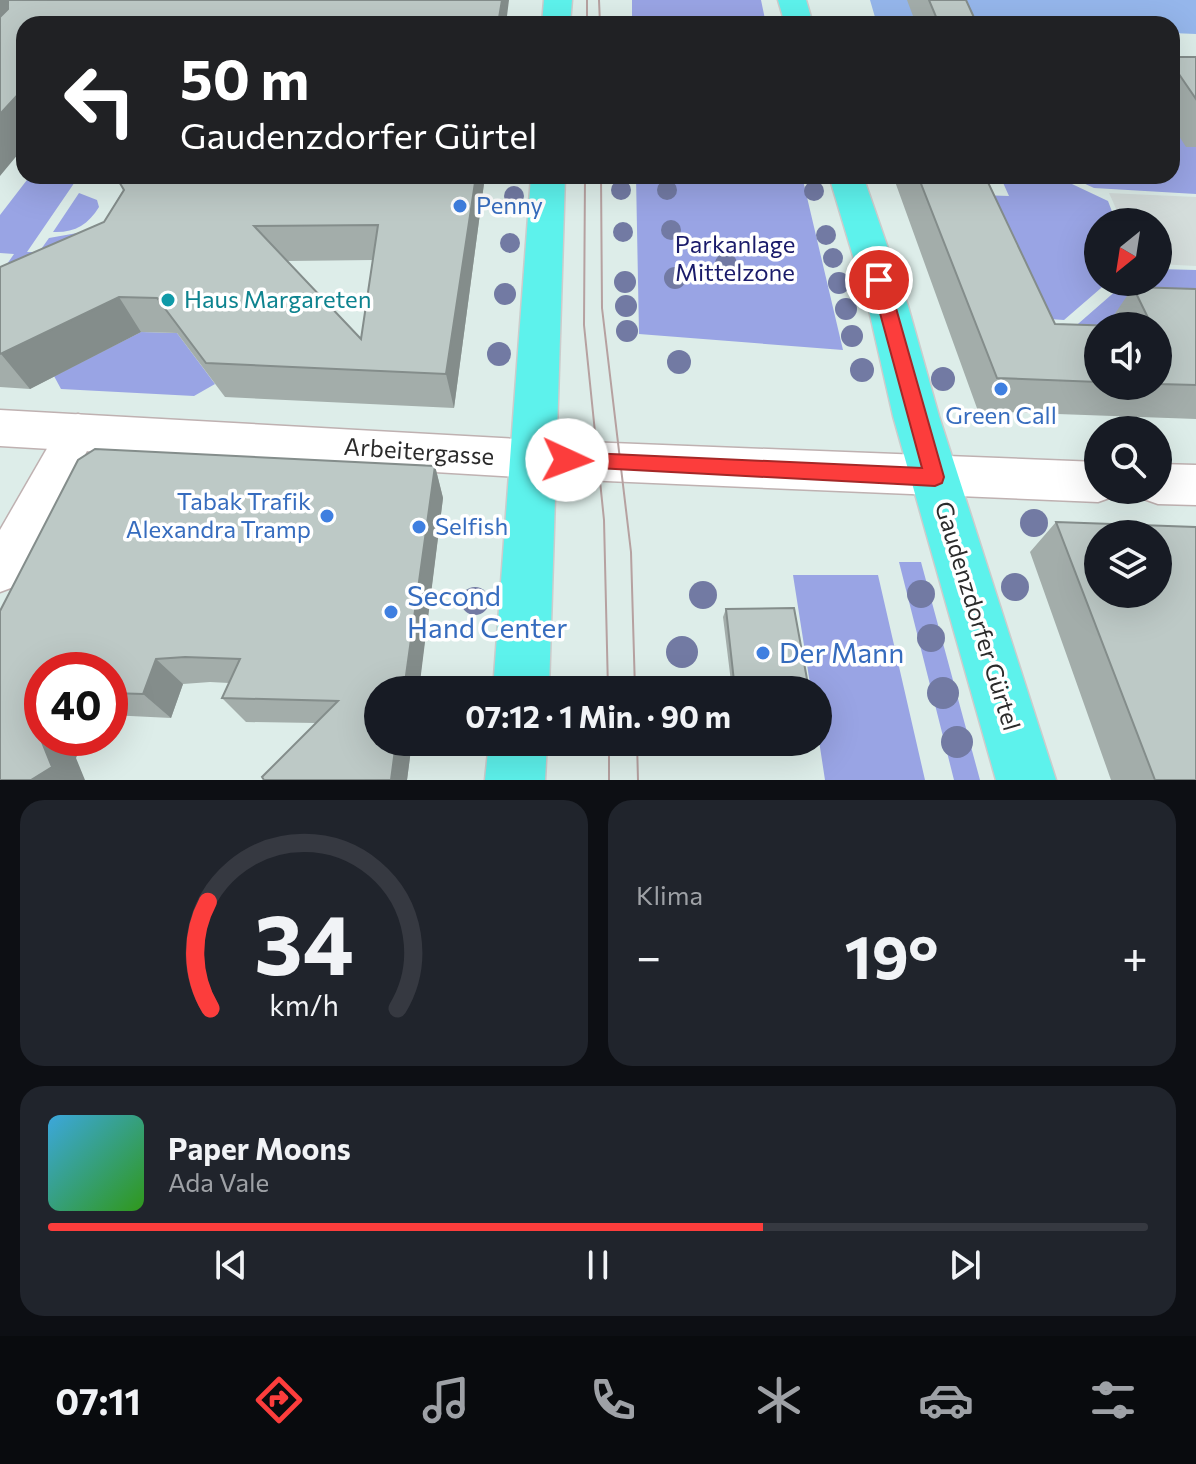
<!DOCTYPE html>
<html lang="de">
<meta charset="utf-8">
<style>
body{margin:0;font-family:Commissioner,sans-serif;background:#20242c;color:#f1f3f6;height:100vh;display:flex;flex-direction:column;font-size:30px;white-space:nowrap}
*{box-sizing:border-box;margin:0}
p{font-size:26px;color:#9ea1a6}
.icon{flex:none;width:44px;height:44px;fill:none;stroke:currentColor;stroke-width:2;stroke-linecap:round;stroke-linejoin:round}
.map{position:relative;height:780px;overflow:hidden}
.sheet{display:flex;flex-direction:column;gap:20px;padding:20px;background:#0d0f14;flex:1}
.sheet>*{flex:none}
.banner{position:absolute;left:16px;top:16px;width:1164px;height:168px;border-radius:24px;box-shadow:0 8px 32px #0002;background:#202124;color:#fff;overflow:hidden}
.needle{width:52px;rotate:210deg}
.controls{position:absolute;left:1084px;top:208px;display:grid;gap:16px}
.controls a{display:grid;place-items:center;width:88px;height:88px;border-radius:50%;background:#171b24;box-shadow:0 8px 32px #0002;font-size:40px}
.speed{position:absolute;left:24px;top:652px;display:flex;gap:16px;font-size:40px;font-weight:700;text-align:center}
.speed>*{display:grid;place-content:center;width:104px;height:104px;border-radius:50%;background:#171b24;box-shadow:0 8px 32px #0002;line-height:1}
.speed .limit{border:12px solid #d22;background:#fff;color:#111}
.pin{position:absolute;display:grid;place-items:center;width:68px;height:68px;color:#fff;margin:-34px;border:4px solid #fff;border-radius:50%;box-shadow:0 2px 8px #0007}
.me{position:absolute;width:88px;margin:-44px;rotate:92deg;stroke-linejoin:round;filter:drop-shadow(0 0 6px #0008)}
.turn{display:flex;align-items:center;gap:28px;height:168px;padding:0 32px;font-size:36px}
.turn .icon{width:104px;height:104px;stroke-width:2.5}
.turn b{display:block;font-size:56px;line-height:68px}
.big{font-size:60px;font-weight:700;line-height:1.1}
.sheet .widget{flex:1;display:flex;flex-direction:column;justify-content:center;gap:12px;min-width:0;padding:0 28px;border-radius:24px;background:#20242c}
.sheet .dial{align-items:center;gap:0}
.dial svg{height:208px;overflow:visible;fill:none;stroke:#363941;stroke-width:7;stroke-linecap:round;text-anchor:middle}
.dial text{fill:#f1f3f6;stroke:none}
.song{display:flex;align-items:center;gap:24px}
.cover{width:96px;height:96px;border-radius:12px;background:linear-gradient(135deg,hsl(200 70% 55%),hsl(110 70% 35%))}
.played{height:8px;border-radius:4px;background:linear-gradient(90deg,#fc3d3c 65%,#363941 65%)}
.keys{display:flex;justify-content:space-around;direction:ltr}
.heat{display:flex;justify-content:space-between;align-items:center;font-size:44px;direction:ltr}
.sheet .tiles{flex:1;display:grid;gap:20px;grid-template-columns:1fr 1fr}
.widget:last-child{grid-column:span 2}
.trip{position:absolute;left:364px;top:676px;width:468px;height:80px;border-radius:40px;background:#171b24;box-shadow:0 8px 32px #0002;font-weight:700;line-height:80px;text-align:center}
.dock{display:flex;height:128px;justify-content:space-around;align-items:center;background:#090b0e;color:#9ea1a6}
.dock .icon{width:56px;height:56px}
.dock .selected{color:#fc3d3c}
.dock b{font-size:36px;color:#f1f3f6}
.map>svg:first-child{display:block}
.green{fill:#99a4e4}
.pitch{fill:#95b6eb}
.plaza{fill:#d4dddb}
.lines{fill:none;stroke-linecap:round;stroke-linejoin:round}
.minor-casing{stroke:#bfb1b1;stroke-width:3}
.tertiary-casing{stroke:#bfb1b1;stroke-width:3}
.primary-casing{stroke:#ccc;stroke-width:3}
.minor{fill:#fff;fill-rule:evenodd}
.tertiary{fill:#fff;fill-rule:evenodd}
.primary{fill:#5df2ec;fill-rule:evenodd}
.tram{stroke:#b6a1a0;stroke-width:2}
.tree{fill:#727aa3}
.wall{fill:#a3adaa;fill-rule:evenodd}
.shaded-wall{fill:#848d8b}
.building{fill:#bdc9c6;stroke:#848d8b;stroke-width:2;fill-rule:evenodd}
.route{fill:#fc3d3c;stroke:#a42827;stroke-width:2}
.shop-dot{fill:#3f7fe0;stroke:#fff;stroke-width:3}
.culture-dot{fill:#0f9aa8;stroke:#fff;stroke-width:3}
.labels{text-anchor:middle;stroke-width:7;stroke-linejoin:round;paint-order:stroke}
.shop-label{font-size:24px;fill:#366cbe;stroke:#fff;text-anchor:start}
.park-label{font-size:24px;fill:#1a1b6a;stroke:#fff}
.culture-label{font-size:24px;fill:#0d838f;stroke:#fff;text-anchor:start}
.street-label{font-size:24px;fill:#2b2b2b;stroke:#fff}
.near-shop-label{font-size:28px;fill:#366cbe;stroke:#fff;text-anchor:start}
</style>
<div class="map">
<svg width="1196" height="780" viewBox="0 0 1196 780">
<rect width="100%" height="100%" fill="#ddede9"/>
<!-- green -->
<path class="green" d="M632,0H761L766,24H632Z
M1172,128L1196,129V194L1094,188L1068,176H1172Z
M30,176H79L27,252H39L49,238L83,232L0,274L14,254L0,253V215Z
M636,176H802L843,350L639,334Z
M1000,176H1055L1108,201L1116,222H1098V282H1108L1064,320L1036,318L978,195L1009,196Z
M79,193L97,200L99,207C88,225 74,233 53,232Z
M1158,269L1196,270V347L1158,326H1098L1071,330L1126,282H1158Z
M141,332L177,333L215,384L194,396L61,389L54,376Z
M899,562H921L980,780H954Z
M793,575H878L925,780H825L818,734V690H811Z"/>
<!-- pitch -->
<path class="pitch" d="M870,0H1196V34L1172,33V24H877Z"/>
<!-- plaza -->
<path class="plaza" d="M1109,193L1196,197V266L1158,264V222H1122Z"/>
<g class="lines">
<defs>
<path id="minor" d="M78,414L92,419L98,430L16,586L0,592V530L64,419Z"/>
<path id="tertiary" d="M0,410L536,440L1098,462V490H1118L1115,496L1098,502L536,478L0,446Z
M1158,464L1196,465V505L1158,504L1141,498L1137,490H1158Z"/>
<path id="primary" d="M544,0H572L570,24H542Z
M778,0H806L813,24H785Z
M531,176H565L549,690H493Z
M829,176H863L908,306L939,416L1056,780H996L893,416L868,306Z
M489,742H547L545,780H485Z"/>
</defs>
<!-- minor casing -->
<use href="#minor" class="minor-casing"/>
<!-- tertiary casing -->
<use href="#tertiary" class="tertiary-casing"/>
<!-- primary casing -->
<use href="#primary" class="primary-casing"/>
<!-- minor -->
<use href="#minor" class="minor"/>
<!-- tertiary -->
<use href="#tertiary" class="tertiary"/>
<!-- primary -->
<use href="#primary" class="primary"/>
<!-- tram -->
<path class="tram" d="M587,0V24
M599,0L600,24
M585,176L584,325L604,520L608,690
M601,176L602,308L631,552L635,690
M609,742V780
M637,742L638,780"/>
</g>
<!-- trees -->
<g class="tree">
<circle cx="621" cy="190" r="10"/>
<circle cx="667" cy="190" r="10"/>
<circle cx="814" cy="191" r="10"/>
<circle cx="514" cy="196" r="10"/>
<circle cx="671" cy="230" r="10"/>
<circle cx="623" cy="232" r="10"/>
<circle cx="826" cy="235" r="10"/>
<circle cx="510" cy="243" r="10"/>
<circle cx="833" cy="258" r="10"/>
<circle cx="726" cy="264" r="11"/>
<circle cx="675" cy="278" r="11"/>
<circle cx="625" cy="282" r="11"/>
<circle cx="839" cy="283" r="11"/>
<circle cx="505" cy="294" r="11"/>
<circle cx="626" cy="306" r="11"/>
<circle cx="846" cy="309" r="11"/>
<circle cx="627" cy="331" r="11"/>
<circle cx="852" cy="336" r="11"/>
<circle cx="499" cy="354" r="12"/>
<circle cx="679" cy="362" r="12"/>
<circle cx="862" cy="370" r="12"/>
<circle cx="943" cy="379" r="12"/>
<circle cx="1034" cy="523" r="14"/>
<circle cx="1015" cy="587" r="14"/>
<circle cx="921" cy="594" r="14"/>
<circle cx="703" cy="595" r="14"/>
<circle cx="475" cy="601" r="14"/>
<circle cx="931" cy="638" r="14"/>
<circle cx="682" cy="652" r="16"/>
<circle cx="943" cy="693" r="16"/>
<circle cx="957" cy="742" r="16"/>
</g>
<!-- wall -->
<path class="wall" d="M907,0H966L977,24H916Z
M1172,57H1196V147H1186L1172,125Z
M122,176H485L454,408L225,397L177,333L141,332L30,389L0,387V267L104,222L123,190ZM373,260L361,339L287,261Z
M893,176H985L1055,324L1112,326L1110,321L1133,287L1196,289V419L978,411ZM1098,326H1158V386H1098Z
M435,466L443,498L407,780H264L316,723L246,722L222,698L229,683L210,682L183,684L171,718L110,715V670H42L76,758L0,611Z
M1056,522L1196,780H1111L1030,552Z
M726,609L809,690H732L723,617Z"/>
<!-- shaded-wall -->
<path class="shaded-wall" d="M0,0H34L0,35Z
M502,0H509L506,24H498Z
M24,88V147L0,176V114Z
M476,176H485L454,408L446,374Z
M119,297L141,332L30,389L1,354Z
M435,466L443,498L419,690H404Z
M156,659L183,684L171,718L143,694Z
M42,733V738H85L76,758L85,780H31Z
M396,742H412L407,780H391Z"/>
<!-- building -->
<path class="building" d="M8,0H502L498,24H24V88L0,114V17L8,9Z
M929,0H966L977,24H939Z
M1172,57H1196V99L1172,64Z
M122,176H476L446,374L206,363L157,298L119,297L0,354V267L104,222L124,190L118,180ZM378,225L361,339L254,226Z
M918,176H985L1055,324L1119,326H1098V382L997,378Z
M1133,287L1196,289V385L1158,384V326H1152Z
M95,449L435,466L404,690H378V742H396L391,780H264L262,777L338,701L222,698L240,659L185,657L156,659L143,694L110,693V670H42V733L40,737L52,767L31,780H0V611L78,460Z
M1056,522L1196,527V780H1155ZM1098,534H1158V594H1098Z
M794,608L809,690H735L726,609Z"/>
<!-- route -->
<path class="route" d="M879,274L888,280L944,477L942,483L935,486L560,466L557,460L560,455L567,452L922,468L871,280Z"/>
<!-- markers -->
<g class="shop-dot">
<circle cx="460" cy="206" r="8"/>
<circle cx="1001" cy="389" r="8"/>
<circle cx="327" cy="516" r="8"/>
<circle cx="419" cy="527" r="8"/>
<circle cx="391" cy="612" r="8"/>
<circle cx="763" cy="653" r="8"/>
</g>
<circle class="culture-dot" cx="168" cy="300" r="8"/>
<g class="labels">
<!-- shop labels -->
<g class="shop-label">
<text x="476" y="214">Penny</text>
<text x="1001" y="424" text-anchor="middle">Green Call</text>
<text x="311" y="510" text-anchor="end">Tabak Trafik<tspan x="311" dy="28">Alexandra Tramp</tspan></text>
<text x="435" y="535">Selfish</text>
</g>
<!-- park labels -->
<g class="park-label">
<text x="735" y="253">Parkanlage<tspan x="735" dy="28">Mittelzone</tspan></text>
</g>
<!-- culture labels -->
<g class="culture-label">
<text x="184" y="308">Haus Margareten</text>
</g>
<!-- street labels -->
<g class="street-label">
<text transform="translate(419 452) rotate(4)" y="8">Arbeitergasse</text>
<text transform="translate(977 616) rotate(73)" y="8">Gaudenzdorfer Gürtel</text>
</g>
<!-- near-shop labels -->
<g class="near-shop-label">
<text x="407" y="606">Second<tspan x="407" dy="32">Hand Center</tspan></text>
<text x="779" y="663">Der Mann</text>
</g>
</g>
</svg>
<div class="controls">
<a><svg class="needle" viewBox="-14 -14 28 28"><path d="M0-13l5 13h-10z" fill="#e53935"/><path d="M0 13l5-13h-10z" fill="#9ea1a6"/></svg></a>
<a><svg class="icon" aria-label="sound" viewBox="0 0 24 24"><path d="M4 9h4l5-4v14l-5-4H4zM17 9q2 3 0 6"/></svg></a>
<a><svg class="icon" aria-label="search" viewBox="0 0 24 24"><circle cx="10" cy="10" r="6"/><path d="M15 15l6 6"/></svg></a>
<a><svg class="icon" aria-label="layers" viewBox="0 0 24 24"><path d="M12 4l9 5-9 5-9-5zM3 14l9 5 9-5"/></svg></a>
</div>
<div class="speed"><div class="limit">40</div></div>
<div class="pin" style="left:879px;top:280px;background:#d93025"><svg class="icon" aria-label="arrive" viewBox="0 0 24 24"><path d="M6 21V4h12l-3 4 3 4H6"/></svg></div>
<svg class="me" style="left:567px;top:460px" viewBox="-20 -20 40 40"><circle r="19" fill="#fff"/><path d="M0-13L10 11 0 6-10 11z" fill="#fc3d3c"/></svg>
<div class="trip">07:12 · 1 Min. · 90 m</div>
<div class="banner">
<div class="turn"><svg class="icon" aria-label="left" viewBox="0 0 24 24"><path d="M17 20v-9H6M10 6l-5 5 5 5"/></svg><div><b>50 m</b>Gaudenzdorfer Gürtel</div></div>
</div>
</div>
<section class="sheet">
<div class="tiles">
<div class="widget dial"><svg viewBox="0 0 100 80">
<path d="M14 69A42 42 0 1 1 86 69"/>
<path d="M14 69A42 42 0 0 1 13 28" stroke="#fc3d3c"/>
<text x="50" y="56" font-size="32" font-weight="700">34</text>
<text x="50" y="72" font-size="11">km/h</text>
</svg></div>
<div class="widget"><p>Klima</p>
<div class="heat"><a>−</a><b class="big">19°</b><a>+</a></div>
</div>
<div class="widget">
<div class="song"><i class="cover"></i><div><b>Paper Moons</b><p>Ada Vale</p></div></div>
<div class="played"></div>
<div class="keys"><svg class="icon" aria-label="previous" viewBox="0 0 24 24"><path d="M18 5L8 12l10 7zM5 5v14"/></svg><svg class="icon" aria-label="pause" viewBox="0 0 24 24"><path d="M8 5v14M16 5v14"/></svg><svg class="icon" aria-label="next" viewBox="0 0 24 24"><path d="M6 5l10 7-10 7zM19 5v14"/></svg></div>
</div>
</div>
</section>
<nav class="dock">
<b>07:11</b>
<svg class="icon selected" aria-label="directions" viewBox="0 0 24 24"><path d="M12 3l9 9-9 9-9-9zM9 14v-3h6M13 9l2 2-2 2"/></svg>
<svg class="icon" aria-label="music" viewBox="0 0 24 24"><path d="M9 18V5l10-2v13"/><circle cx="6" cy="18" r="3"/><circle cx="16" cy="16" r="3"/></svg>
<svg class="icon" aria-label="phone" viewBox="0 0 24 24"><path d="M5 4h4l2 5-3 2q2 4 5 5l2-3 5 2v4C11 20 4 13 5 4z"/></svg>
<svg class="icon" aria-label="climate" viewBox="0 0 24 24"><path d="M12 3v18M4 7l16 10M4 17L20 7"/></svg>
<svg class="icon" aria-label="car" viewBox="0 0 24 24"><path d="M5 17H2v-5l4-1 3-4h7l3 4 3 1v5h-3M9 17h6M6 11h13"/><circle cx="7" cy="17" r="2"/><circle cx="17" cy="17" r="2"/></svg>
<svg class="icon" aria-label="filters" viewBox="0 0 24 24"><path d="M4 7h16M4 17h16"/><circle cx="9" cy="7" r="2"/><circle cx="15" cy="17" r="2"/></svg>
</nav>
